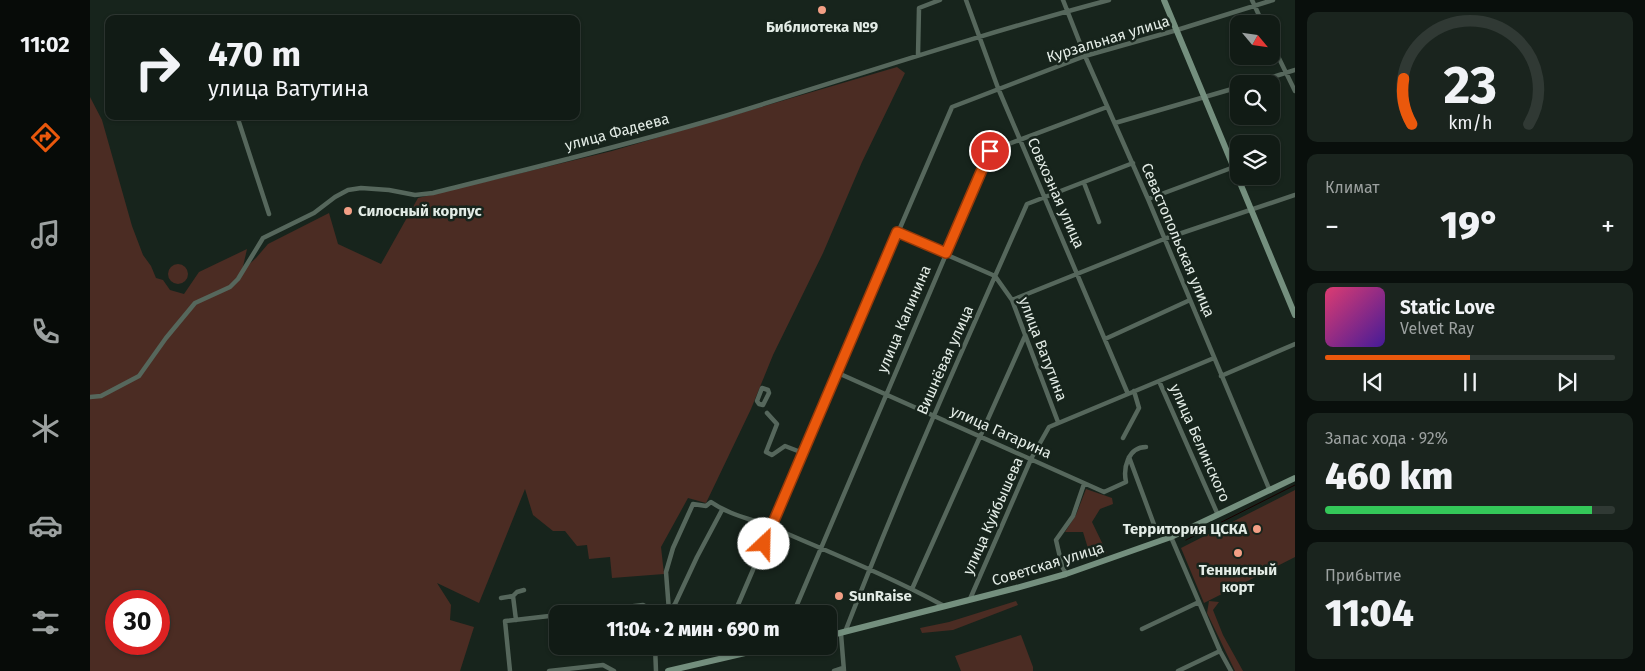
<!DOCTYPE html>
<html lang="ru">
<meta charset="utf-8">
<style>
body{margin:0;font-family:"Fira Sans",sans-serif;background:#1a241e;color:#f1f3f6;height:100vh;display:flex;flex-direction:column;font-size:19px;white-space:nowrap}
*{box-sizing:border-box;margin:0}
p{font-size:16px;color:#9ca1a0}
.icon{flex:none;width:28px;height:28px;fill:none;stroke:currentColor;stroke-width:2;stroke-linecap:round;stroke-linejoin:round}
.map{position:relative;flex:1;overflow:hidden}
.sheet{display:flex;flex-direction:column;gap:12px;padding:12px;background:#090f0c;width:350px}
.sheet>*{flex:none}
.hud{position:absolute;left:15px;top:15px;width:475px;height:105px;border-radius:10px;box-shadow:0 1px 4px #0004,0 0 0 1px #303934;background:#111b15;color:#f1f3f6;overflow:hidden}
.needle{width:32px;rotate:119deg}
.controls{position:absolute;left:1140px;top:15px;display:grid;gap:10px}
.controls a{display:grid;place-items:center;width:50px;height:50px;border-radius:10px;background:#111b15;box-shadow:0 1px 4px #0004,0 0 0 1px #303934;font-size:25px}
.speed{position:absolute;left:15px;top:590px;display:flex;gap:10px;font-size:25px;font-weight:700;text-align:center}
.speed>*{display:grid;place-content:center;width:65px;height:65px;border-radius:50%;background:#111b15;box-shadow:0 1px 4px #0004,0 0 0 1px #303934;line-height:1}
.speed .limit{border:8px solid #d22;background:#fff;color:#111}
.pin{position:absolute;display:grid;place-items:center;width:42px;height:42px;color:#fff;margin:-21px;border:2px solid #fff;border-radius:50%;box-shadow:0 1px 5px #0007}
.me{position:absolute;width:55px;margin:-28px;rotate:24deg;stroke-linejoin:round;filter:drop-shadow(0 0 4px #0008)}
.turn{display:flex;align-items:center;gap:18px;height:105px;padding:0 20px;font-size:22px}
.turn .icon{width:65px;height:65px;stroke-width:2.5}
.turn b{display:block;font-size:35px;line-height:42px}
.big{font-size:38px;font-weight:800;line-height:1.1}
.sheet .card{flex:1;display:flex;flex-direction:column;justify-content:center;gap:8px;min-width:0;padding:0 18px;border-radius:10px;background:#1a241e}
.sheet .dial{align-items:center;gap:0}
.dial svg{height:130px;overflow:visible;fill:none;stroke:#303934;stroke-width:7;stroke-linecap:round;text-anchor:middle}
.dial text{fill:#f1f3f6;stroke:none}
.song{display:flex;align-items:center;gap:15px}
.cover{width:60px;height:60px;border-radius:8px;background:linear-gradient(135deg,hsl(340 70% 55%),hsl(260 70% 35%))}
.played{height:5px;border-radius:2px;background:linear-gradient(90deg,#ea580c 50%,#303934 50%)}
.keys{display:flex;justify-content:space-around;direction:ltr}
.heat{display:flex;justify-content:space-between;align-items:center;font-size:28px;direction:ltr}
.charge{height:8px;border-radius:4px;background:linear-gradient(90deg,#34c759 92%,#303934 0)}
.trip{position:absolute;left:459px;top:605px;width:288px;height:50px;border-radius:10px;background:#111b15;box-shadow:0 1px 4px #0004,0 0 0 1px #303934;font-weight:800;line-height:50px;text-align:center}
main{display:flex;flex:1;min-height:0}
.tab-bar{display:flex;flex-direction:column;width:90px;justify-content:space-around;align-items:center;background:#070b08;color:#9ca1a0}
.tab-bar .icon{width:35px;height:35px}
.tab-bar .on{color:#ea580c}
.tab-bar b{font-size:22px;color:#f1f3f6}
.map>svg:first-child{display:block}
.green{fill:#4b2c23;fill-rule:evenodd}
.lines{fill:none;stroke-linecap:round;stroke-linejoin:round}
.stream{stroke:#1a0000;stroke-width:1}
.street{stroke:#56675c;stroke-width:4.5}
.secondary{stroke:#748f7e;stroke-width:6}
.route-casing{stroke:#983908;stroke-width:12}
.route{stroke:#ea580c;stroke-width:9}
.poi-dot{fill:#f39f85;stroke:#17241c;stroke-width:2}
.labels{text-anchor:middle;stroke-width:5;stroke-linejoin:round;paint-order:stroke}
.poi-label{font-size:15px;font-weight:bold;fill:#e3ece6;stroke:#17241c}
.street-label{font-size:15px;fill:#e3ece6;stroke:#17241c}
</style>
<main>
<nav class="tab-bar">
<b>11:02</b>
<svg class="icon on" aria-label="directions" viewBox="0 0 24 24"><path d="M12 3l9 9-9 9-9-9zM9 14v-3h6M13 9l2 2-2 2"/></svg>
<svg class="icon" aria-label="music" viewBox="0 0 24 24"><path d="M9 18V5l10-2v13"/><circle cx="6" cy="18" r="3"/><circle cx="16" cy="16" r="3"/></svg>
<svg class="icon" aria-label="phone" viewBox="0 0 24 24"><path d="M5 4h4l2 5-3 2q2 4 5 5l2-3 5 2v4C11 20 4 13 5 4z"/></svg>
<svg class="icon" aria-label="climate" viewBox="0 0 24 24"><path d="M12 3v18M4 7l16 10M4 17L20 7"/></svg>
<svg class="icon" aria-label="car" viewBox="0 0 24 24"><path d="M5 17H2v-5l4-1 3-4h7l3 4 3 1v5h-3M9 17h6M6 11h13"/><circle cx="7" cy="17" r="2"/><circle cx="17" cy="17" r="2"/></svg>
<svg class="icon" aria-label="filters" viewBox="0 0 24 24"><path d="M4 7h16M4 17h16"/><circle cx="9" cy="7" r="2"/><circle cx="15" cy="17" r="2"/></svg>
</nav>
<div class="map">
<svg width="1205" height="671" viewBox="0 0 1205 671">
<rect width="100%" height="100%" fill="#17241c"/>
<!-- green -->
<path class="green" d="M807,67L815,73L772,162L733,253L683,355L661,409L616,503L598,498L571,547L574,574L522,578L520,557L499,559L497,545L487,546L475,531H463L443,515L435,489L389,603L347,583L361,605L360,620L384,627L370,671H0V97L12,120L42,226L53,255L61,266L66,278L73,280L80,290L94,294L109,272L157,249L152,271L166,258L178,244L239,213L248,244L291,264L328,198L522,151ZM26,601H69V644H26Z
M78 274a10 10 0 1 1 20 0a10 10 0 1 1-20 0Z
M996,489L1022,498L1023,504L1010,509L1002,522L1017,553L1001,558L993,532H975L986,515Z
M1205,490V557L1114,603L1091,548Z
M926,601L928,605L863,630L832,633L830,628L859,622Z
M1119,601L1129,602L1123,610L1133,635L1153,671H1145L1117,613Z
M931,635L943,667V671H871L865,656Z"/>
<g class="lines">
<!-- stream -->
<path class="stream" d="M1096,540L1205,485"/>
<!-- street -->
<path class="street" d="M876,0L908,88L1038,394
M973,0L995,56L1058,199L1180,491
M1162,0L1173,24
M1181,42L1205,91
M828,55L829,8L850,0
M1160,84L1205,70
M147,116L179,214
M1025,123L1149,87
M994,183L1009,222
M1058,199L1144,167
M807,233L905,276L922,300L968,422
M922,300L1074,239L1205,195
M1015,339L1100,300
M748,373L1014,492L1036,482C1033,468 1038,447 1056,447
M1131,376L1205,344
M1069,381L1128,515
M672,388L678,390L679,393L673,405L669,404L667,401Z
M0,397L11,396L49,376L76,338L105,303L140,287L148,279L173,238L224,213L245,197L258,190L271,188L299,190L325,195L343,193C438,169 534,146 628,118C759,78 887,35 1019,0
M677,413L687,424L676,452L682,455L695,446L713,453
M1033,438L1049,408L1044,391
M1039,457L1066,530
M1081,537L1130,651L1141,671
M976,574L972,566L966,540L983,516L994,484
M822,589L935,336
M423,596L427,592L434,590
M411,598L423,596L426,620
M880,599L941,459L959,427L1124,358
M579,611L585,604L607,557L632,510
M477,614L553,605L569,614
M578,614L579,611L576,572L583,548L603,504L616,506L621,502C641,516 663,519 684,528C741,553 799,576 854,606
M644,614L862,107L995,56L1087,30L1183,0
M703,614L900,151L1017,107
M1052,629L1109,602
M755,632C811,487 874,346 937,204L1043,163
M751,634L754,671
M565,646L566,671
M633,646L634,657
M420,671L415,621L468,615
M459,671L513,665L524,671
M744,671L753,668
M1088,671L1130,651"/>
<!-- secondary -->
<path class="secondary" d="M1074,0L1205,315
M738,636L926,588L976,574L1081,537L1205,478
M578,671L685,646"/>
</g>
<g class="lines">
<defs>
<path id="route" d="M674,544L807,232L856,253L900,151"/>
</defs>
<!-- route casing -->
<use href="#route" class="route-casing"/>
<!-- route -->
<use href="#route" class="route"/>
</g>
<!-- markers -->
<g class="poi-dot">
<circle cx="732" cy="10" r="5"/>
<circle cx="258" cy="211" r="5"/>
<circle cx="1167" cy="529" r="5"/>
<circle cx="1148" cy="553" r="5"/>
<circle cx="749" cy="596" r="5"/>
</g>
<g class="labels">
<!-- poi labels -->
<g class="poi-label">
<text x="732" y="32">Библиотека №9</text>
<text x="268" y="216" text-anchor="start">Силосный корпус</text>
<text x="1157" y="534" text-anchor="end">Территория ЦСКА</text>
<text x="1148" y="575">Теннисный<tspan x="1148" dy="17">корт</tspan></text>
<text x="759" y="601" text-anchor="start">SunRaise</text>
</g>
<!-- street labels -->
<g class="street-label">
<text transform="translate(1018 39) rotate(-17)" y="5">Курзальная улица</text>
<text transform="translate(527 132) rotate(-15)" y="5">улица Фадеева</text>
<text transform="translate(966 193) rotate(66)" y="5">Совхозная улица</text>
<text transform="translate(1088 240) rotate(67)" y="5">Севастопольская улица</text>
<text transform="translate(814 319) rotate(-67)" y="5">улица Калинина</text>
<text transform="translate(953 349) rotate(69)" y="5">улица Ватутина</text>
<text transform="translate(855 360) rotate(-66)" y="5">Вишнёвая улица</text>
<text transform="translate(911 432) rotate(24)" y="5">улица Гагарина</text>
<text transform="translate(1110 443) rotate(66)" y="5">улица Белинского</text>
<text transform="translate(903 516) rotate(-66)" y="5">улица Куйбышева</text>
<text transform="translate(958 564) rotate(-17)" y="5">Советская улица</text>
</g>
</g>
</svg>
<div class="controls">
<a><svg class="needle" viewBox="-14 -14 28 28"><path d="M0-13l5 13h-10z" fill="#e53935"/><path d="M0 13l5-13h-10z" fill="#9ca1a0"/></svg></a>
<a><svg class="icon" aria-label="search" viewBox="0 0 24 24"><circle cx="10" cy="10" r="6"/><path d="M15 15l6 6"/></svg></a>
<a><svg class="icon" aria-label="layers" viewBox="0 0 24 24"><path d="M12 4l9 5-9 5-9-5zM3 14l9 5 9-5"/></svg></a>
</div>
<div class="speed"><div class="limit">30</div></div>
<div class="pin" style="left:900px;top:151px;background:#d93025"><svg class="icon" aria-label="arrive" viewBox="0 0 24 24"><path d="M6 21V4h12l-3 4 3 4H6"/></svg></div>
<svg class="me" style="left:674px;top:544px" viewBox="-20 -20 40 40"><circle r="19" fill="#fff"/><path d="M0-13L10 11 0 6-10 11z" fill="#ea580c"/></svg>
<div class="trip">11:04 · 2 мин · 690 m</div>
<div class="hud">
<div class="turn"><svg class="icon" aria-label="right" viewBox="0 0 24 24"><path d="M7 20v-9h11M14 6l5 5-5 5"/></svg><div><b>470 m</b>улица Ватутина</div></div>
</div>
</div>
<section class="sheet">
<div class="card dial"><svg viewBox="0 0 100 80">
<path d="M14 69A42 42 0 1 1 86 69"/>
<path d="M14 69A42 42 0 0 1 9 41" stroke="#ea580c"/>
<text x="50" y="56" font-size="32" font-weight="700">23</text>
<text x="50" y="72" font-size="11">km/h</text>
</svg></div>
<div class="card"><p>Климат</p>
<div class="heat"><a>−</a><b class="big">19°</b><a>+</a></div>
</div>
<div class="card">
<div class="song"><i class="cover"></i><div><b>Static Love</b><p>Velvet Ray</p></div></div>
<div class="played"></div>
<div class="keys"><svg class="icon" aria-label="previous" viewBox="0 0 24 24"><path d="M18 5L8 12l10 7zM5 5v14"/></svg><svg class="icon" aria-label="pause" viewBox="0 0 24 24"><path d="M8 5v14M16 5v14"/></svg><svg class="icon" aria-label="next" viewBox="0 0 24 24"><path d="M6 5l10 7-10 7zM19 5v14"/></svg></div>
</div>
<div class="card"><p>Запас хода · 92%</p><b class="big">460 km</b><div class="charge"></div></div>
<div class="card"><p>Прибытие</p><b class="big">11:04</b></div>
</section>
</main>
